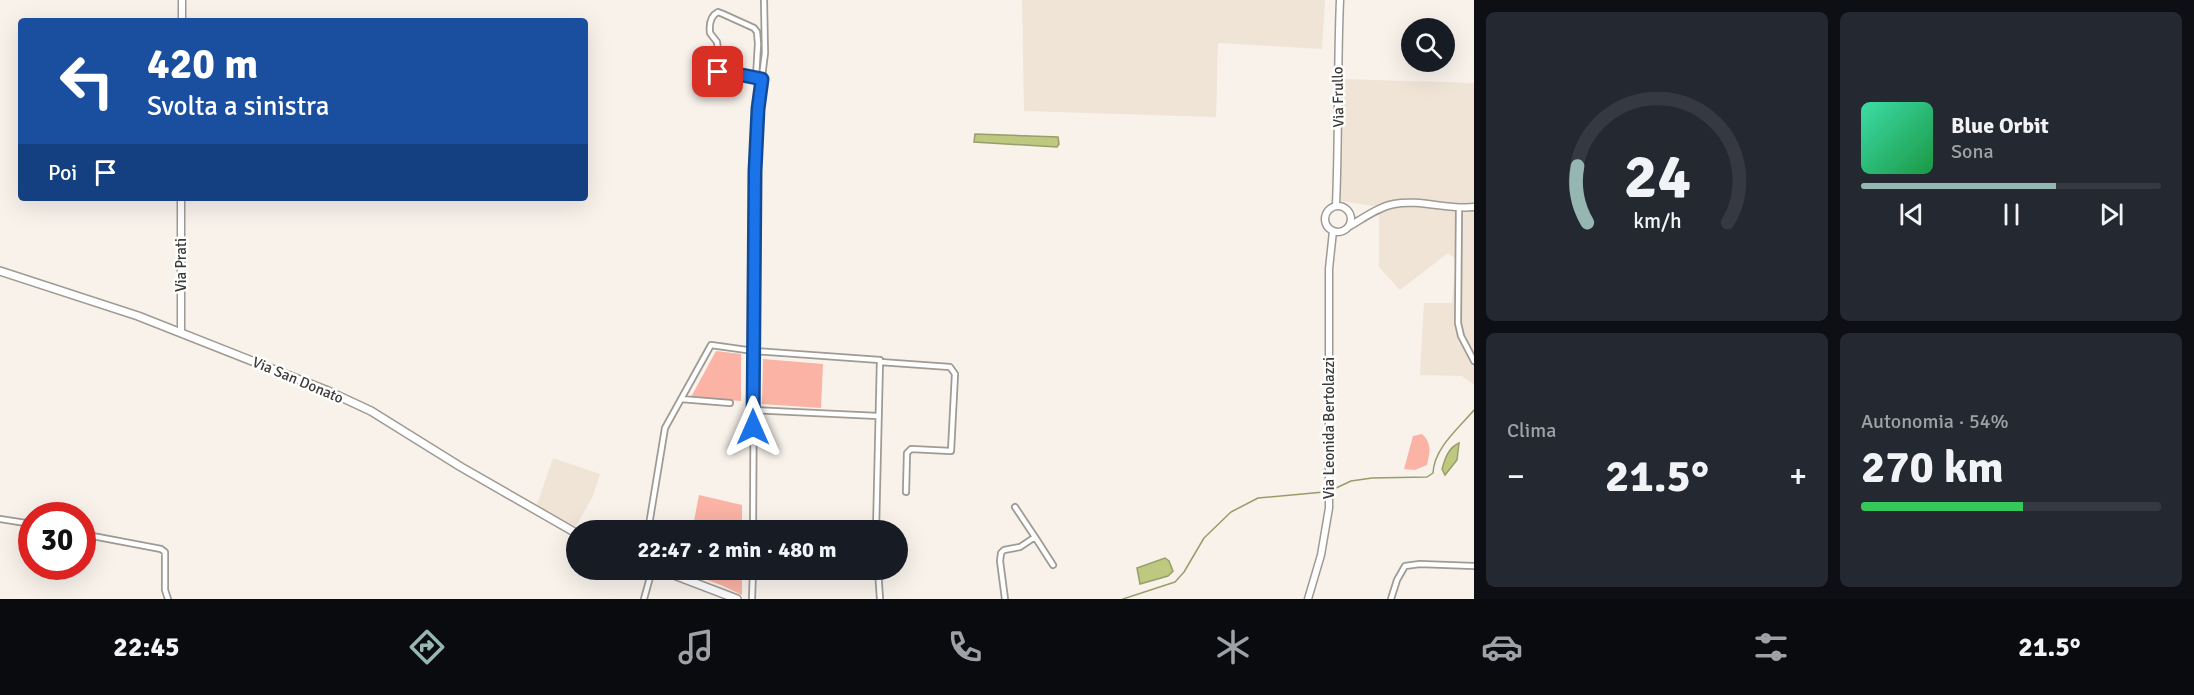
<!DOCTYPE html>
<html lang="it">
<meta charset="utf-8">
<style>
body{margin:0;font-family:Signika,sans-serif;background:#242831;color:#f1f3f6;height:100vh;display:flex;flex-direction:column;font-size:22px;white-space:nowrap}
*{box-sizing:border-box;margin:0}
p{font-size:20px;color:#9ea1a6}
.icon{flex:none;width:33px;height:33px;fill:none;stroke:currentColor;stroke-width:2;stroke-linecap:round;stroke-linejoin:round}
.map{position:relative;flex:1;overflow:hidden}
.details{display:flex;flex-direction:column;gap:12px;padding:12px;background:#0d0f14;width:720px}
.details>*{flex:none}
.top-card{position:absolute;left:18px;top:18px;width:570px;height:183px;border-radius:6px;box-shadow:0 6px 24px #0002;background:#1a4fa0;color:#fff;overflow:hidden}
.controls{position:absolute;left:1401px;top:18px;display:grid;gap:12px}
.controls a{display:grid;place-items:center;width:54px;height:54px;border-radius:50%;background:#171b24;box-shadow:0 6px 24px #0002;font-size:30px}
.speed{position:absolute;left:18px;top:502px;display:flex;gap:12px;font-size:30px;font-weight:700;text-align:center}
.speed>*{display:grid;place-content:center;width:78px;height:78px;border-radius:50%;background:#171b24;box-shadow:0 6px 24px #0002;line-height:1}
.speed .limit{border:9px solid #d22;background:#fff;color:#111}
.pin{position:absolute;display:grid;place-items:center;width:51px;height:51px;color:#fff;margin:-26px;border-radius:12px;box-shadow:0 3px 9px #0006}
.me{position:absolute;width:66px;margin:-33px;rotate:0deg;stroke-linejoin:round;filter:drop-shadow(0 0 4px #0008)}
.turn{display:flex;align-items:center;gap:21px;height:126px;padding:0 30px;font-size:27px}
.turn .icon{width:78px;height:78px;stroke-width:2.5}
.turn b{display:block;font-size:42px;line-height:51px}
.then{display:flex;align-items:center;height:57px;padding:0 30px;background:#0003;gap:12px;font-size:22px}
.big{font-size:45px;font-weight:700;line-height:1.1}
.details .tile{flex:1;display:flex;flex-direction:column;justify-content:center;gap:9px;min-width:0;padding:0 21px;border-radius:9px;background:#242831}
.details .dial{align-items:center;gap:0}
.dial svg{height:156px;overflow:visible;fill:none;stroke:#363941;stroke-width:7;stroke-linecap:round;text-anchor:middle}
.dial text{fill:#f1f3f6;stroke:none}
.song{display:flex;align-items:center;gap:18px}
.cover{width:72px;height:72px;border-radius:9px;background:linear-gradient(135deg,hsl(160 70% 55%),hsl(140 70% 35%))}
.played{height:6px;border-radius:3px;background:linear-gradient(90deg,#96b6b2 65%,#363941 65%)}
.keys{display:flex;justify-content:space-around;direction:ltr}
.heat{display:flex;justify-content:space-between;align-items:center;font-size:33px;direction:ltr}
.charge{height:9px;border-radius:4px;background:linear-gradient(90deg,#34c759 54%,#363941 0)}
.details .tiles{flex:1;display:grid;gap:12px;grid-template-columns:repeat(2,1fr)}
.trip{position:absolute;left:566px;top:520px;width:342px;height:60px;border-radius:30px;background:#171b24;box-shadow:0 6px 24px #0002;font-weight:700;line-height:60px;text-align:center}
.dock{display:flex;height:96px;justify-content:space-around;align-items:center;background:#090b0e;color:#9ea1a6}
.dock .icon{width:42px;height:42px}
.dock .active{color:#96b6b2}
.dock b{font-size:27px;color:#f1f3f6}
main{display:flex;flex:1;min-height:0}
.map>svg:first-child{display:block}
.built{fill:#efe4d6}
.green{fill:#fab3a4}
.water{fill:#bec97f;stroke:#979e6a;stroke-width:1.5}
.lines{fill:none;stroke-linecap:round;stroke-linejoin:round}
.stream{stroke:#979e6a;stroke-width:1.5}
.street-casing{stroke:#9f9a93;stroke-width:8}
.secondary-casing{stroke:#9f9a93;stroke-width:9}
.primary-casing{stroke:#9f9a93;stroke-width:10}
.street{stroke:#fff;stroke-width:4.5}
.secondary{stroke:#fff;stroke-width:6}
.primary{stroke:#fff;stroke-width:7}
.route-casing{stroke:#114b97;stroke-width:15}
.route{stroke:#1a73e8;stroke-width:10}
.labels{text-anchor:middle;stroke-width:5;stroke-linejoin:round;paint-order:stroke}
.street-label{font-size:15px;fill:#3d3b38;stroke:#fff}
</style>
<main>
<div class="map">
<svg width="1474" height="599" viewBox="0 0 1474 599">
<rect width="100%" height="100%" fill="#f8f2eb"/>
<!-- built -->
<path class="built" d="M1022,0H1325L1322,49L1218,43L1216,117L1024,111Z
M1342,79L1474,83V385L1462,376L1420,375L1424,303H1452L1456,259L1448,253L1400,290L1379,267V207L1336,200L1337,87Z
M553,458L600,474L593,496L576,526L536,507Z"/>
<!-- green -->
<path class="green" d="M716,351L741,354V401L691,397Z
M763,359L823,364L821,408L762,404Z
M1422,434C1432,443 1430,452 1427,465L1415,470L1404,469L1413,436Z
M699,495L742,505V531H692Z
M685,570H742V595L721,585L685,572Z"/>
<!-- water -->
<path class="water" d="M975,134L1058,137L1059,144L1057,147L974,142Z
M1459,443L1457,460L1445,475L1442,469C1445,459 1448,448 1459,443Z
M1165,558L1169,561L1173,571L1168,576L1140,584L1137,568Z"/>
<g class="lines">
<!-- stream -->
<path class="stream" d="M1334,489L1351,481L1372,478L1427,477L1433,473C1434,448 1459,428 1474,410
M1123,599L1175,582L1184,572L1204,538L1231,512L1258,498L1324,492"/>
<defs>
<path id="street" d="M718,50L717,42L710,33C709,24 710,16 718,12L723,14L754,28L757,32L758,44L756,77
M712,84L714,76L718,72L758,78
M1459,208L1458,323L1461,336L1474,361
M880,362L950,367L955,374L951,451L911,449L907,453L906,492
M681,399L730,403
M753,410L878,416
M1015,507L1035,537
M0,519L32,524
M648,531L665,428L711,345L754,351L880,360L876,531
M753,531L755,171L758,109L765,53L764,0
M82,534L161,549L165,552V590L168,599
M878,570L880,599
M644,599L652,570
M752,599L753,570
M1005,599L1000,561L1001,553L1004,550L1020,547L1035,537L1053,565
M1391,599L1397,580L1405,566L1420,564L1474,566"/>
<path id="secondary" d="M182,21V0
M1336,205C1339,137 1337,69 1340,0
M1325 219a13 13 0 1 1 26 0a13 13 0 1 1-26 0Z
M1348,227C1362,219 1378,207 1394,204C1420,199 1448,210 1474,207
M181,332V198
M1308,599L1321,555L1329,508V269L1333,231"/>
<path id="primary" d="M0,271L138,316L328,391L371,411L461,467L576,533
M661,570L737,599"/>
</defs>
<!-- street casing -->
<use href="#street" class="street-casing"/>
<!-- secondary casing -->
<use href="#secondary" class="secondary-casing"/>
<!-- primary casing -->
<use href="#primary" class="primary-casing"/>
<!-- street -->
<use href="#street" class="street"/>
<!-- secondary -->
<use href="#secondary" class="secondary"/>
<!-- primary -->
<use href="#primary" class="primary"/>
</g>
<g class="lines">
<defs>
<path id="route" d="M718,72H727L762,79L758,109L755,171L753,427"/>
</defs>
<!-- route casing -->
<use href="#route" class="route-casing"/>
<!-- route -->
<use href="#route" class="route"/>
</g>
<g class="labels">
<!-- street labels -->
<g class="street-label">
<text transform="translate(1338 97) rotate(-91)" y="5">Via Frullo</text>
<text transform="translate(181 265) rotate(-90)" y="5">Via Prati</text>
<text transform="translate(298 380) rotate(23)" y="5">Via San Donato</text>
<text transform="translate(1329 428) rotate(-90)" y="5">Via Leonida Bertolazzi</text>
</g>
</g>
</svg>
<div class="controls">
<a><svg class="icon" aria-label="search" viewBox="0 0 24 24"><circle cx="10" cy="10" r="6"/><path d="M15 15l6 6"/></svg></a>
</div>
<div class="speed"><div class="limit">30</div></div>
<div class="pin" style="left:718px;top:72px;background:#d93025"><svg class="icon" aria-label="arrive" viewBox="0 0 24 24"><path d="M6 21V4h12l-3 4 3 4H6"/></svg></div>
<svg class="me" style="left:753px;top:427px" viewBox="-20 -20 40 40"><path d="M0-17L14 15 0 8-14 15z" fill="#1a73e8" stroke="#fff" stroke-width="4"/></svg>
<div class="trip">22:47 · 2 min · 480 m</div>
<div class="top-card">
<div class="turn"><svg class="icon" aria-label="left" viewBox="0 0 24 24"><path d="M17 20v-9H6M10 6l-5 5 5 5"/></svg><div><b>420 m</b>Svolta a sinistra</div></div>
<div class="then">Poi<svg class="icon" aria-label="arrive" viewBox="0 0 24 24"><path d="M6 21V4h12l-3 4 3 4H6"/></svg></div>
</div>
</div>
<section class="details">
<div class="tiles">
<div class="tile dial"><svg viewBox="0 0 100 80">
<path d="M14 69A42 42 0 1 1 86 69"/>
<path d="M14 69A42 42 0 0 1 9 40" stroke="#96b6b2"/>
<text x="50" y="56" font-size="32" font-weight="700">24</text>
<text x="50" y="72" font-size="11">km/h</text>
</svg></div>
<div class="tile">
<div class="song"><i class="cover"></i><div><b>Blue Orbit</b><p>Sona</p></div></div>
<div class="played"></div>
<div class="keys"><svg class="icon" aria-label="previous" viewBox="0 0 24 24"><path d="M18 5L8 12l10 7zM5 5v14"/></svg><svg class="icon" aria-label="pause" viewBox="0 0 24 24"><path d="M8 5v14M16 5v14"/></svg><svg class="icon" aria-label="next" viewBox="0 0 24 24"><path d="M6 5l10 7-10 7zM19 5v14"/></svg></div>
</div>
<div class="tile"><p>Clima</p>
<div class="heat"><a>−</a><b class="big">21.5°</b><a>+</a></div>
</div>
<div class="tile"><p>Autonomia · 54%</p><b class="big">270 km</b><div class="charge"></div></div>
</div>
</section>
</main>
<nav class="dock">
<b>22:45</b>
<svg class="icon active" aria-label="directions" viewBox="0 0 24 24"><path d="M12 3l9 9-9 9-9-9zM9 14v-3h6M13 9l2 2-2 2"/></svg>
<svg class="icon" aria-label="music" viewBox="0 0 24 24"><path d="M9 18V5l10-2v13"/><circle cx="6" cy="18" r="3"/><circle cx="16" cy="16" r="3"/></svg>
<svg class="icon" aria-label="phone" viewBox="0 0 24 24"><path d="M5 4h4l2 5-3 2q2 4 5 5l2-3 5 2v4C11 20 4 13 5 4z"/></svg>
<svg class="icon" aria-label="climate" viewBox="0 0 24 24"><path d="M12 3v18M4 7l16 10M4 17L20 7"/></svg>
<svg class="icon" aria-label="car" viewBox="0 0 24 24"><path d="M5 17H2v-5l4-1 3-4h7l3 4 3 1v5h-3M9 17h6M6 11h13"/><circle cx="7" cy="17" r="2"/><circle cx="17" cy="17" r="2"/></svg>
<svg class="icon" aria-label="filters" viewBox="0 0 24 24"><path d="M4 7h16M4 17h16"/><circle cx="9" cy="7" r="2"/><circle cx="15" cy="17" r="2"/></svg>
<b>21.5°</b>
</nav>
